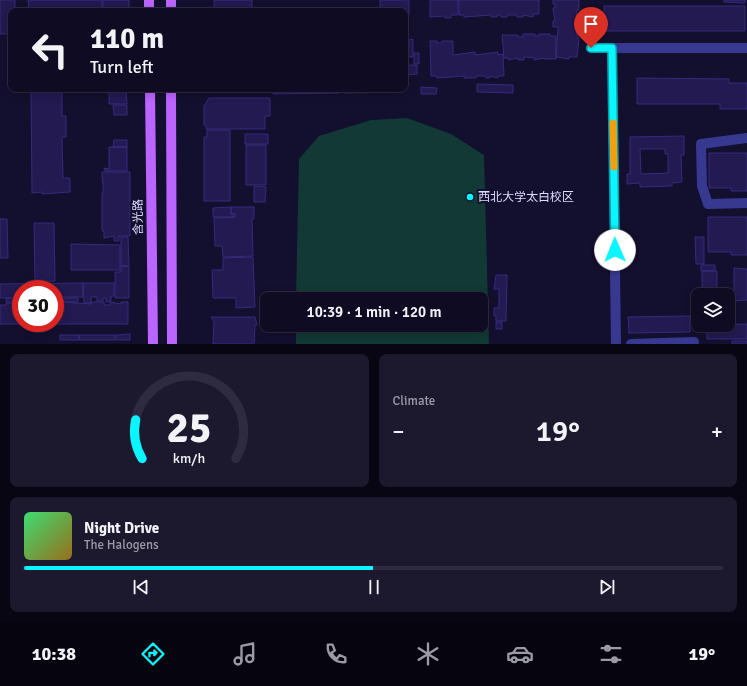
<!DOCTYPE html>
<meta charset="utf-8">
<style>
body{margin:0;font-family:Signika,"Noto Sans SC",sans-serif;background:#1c192f;color:#f1f3f6;height:100vh;display:flex;flex-direction:column;font-size:15px;white-space:nowrap}
*{box-sizing:border-box;margin:0}
p{font-size:13px;color:#9b9ba5}
.icon{flex:none;width:22px;height:22px;fill:none;stroke:currentColor;stroke-width:2;stroke-linecap:round;stroke-linejoin:round}
.map{position:relative;height:344px;overflow:hidden}
.drawer{display:flex;flex-direction:column;gap:10px;padding:10px;background:#080613;flex:1}
.drawer>*{flex:none}
.guide{position:absolute;left:8px;top:8px;width:400px;height:84px;border-radius:8px;box-shadow:0 2px 10px #0003,0 0 0 1px #2e2b40;background:#0e0b22;color:#f1f3f6;overflow:hidden}
.tools{position:absolute;left:691px;top:288px;display:grid;gap:8px}
.tools a{display:grid;place-items:center;width:44px;height:44px;border-radius:8px;background:#0e0b22;box-shadow:0 2px 10px #0003,0 0 0 1px #2e2b40;font-size:20px}
.speed{position:absolute;left:12px;top:280px;display:flex;gap:8px;font-size:20px;font-weight:700;text-align:center}
.speed>*{display:grid;place-content:center;width:52px;height:52px;border-radius:50%;background:#0e0b22;box-shadow:0 2px 10px #0003,0 0 0 1px #2e2b40;line-height:1}
.speed .limit{border:6px solid #d22;background:#fff;color:#111}
.pin{position:absolute;display:grid;place-items:center;width:34px;height:34px;color:#fff;margin:-41px -17px;border-radius:50% 50% 50% 0;rotate:-45deg;box-shadow:0 0 4px #0007}
.pin .icon{rotate:45deg}
.me{position:absolute;width:44px;margin:-22px;rotate:359deg;stroke-linejoin:round;filter:drop-shadow(0 0 3px #0008)}
.turn{display:flex;align-items:center;gap:14px;height:84px;padding:0 16px;font-size:18px}
.turn .icon{width:52px;height:52px;stroke-width:2.5}
.turn b{display:block;font-size:28px;line-height:34px}
.big{font-size:30px;font-weight:600;line-height:1.1}
.drawer .widget{flex:1;display:flex;flex-direction:column;justify-content:center;gap:6px;min-width:0;padding:0 14px;border-radius:8px;background:#1c192f}
.drawer .dial{align-items:center;gap:0}
.dial svg{height:104px;overflow:visible;fill:none;stroke:#2e2b40;stroke-width:7;stroke-linecap:round;text-anchor:middle}
.dial text{fill:#f1f3f6;stroke:none}
.song{display:flex;align-items:center;gap:12px}
.cover{width:48px;height:48px;border-radius:6px;background:linear-gradient(135deg,hsl(140 70% 55%),hsl(40 70% 35%))}
.played{height:4px;border-radius:2px;background:linear-gradient(90deg,#09f5ff 50%,#2e2b40 50%)}
.keys{display:flex;justify-content:space-around;direction:ltr}
.heat{display:flex;justify-content:space-between;align-items:center;font-size:22px;direction:ltr}
.drawer .tiles{flex:1;display:grid;gap:10px;grid-template-columns:1fr 1fr}
.widget:last-child{grid-column:span 2}
.trip{position:absolute;left:260px;top:292px;width:228px;height:40px;border-radius:8px;background:#0e0b22;box-shadow:0 2px 10px #0003,0 0 0 1px #2e2b40;font-weight:600;line-height:40px;text-align:center}
.tabs{display:flex;height:64px;justify-content:space-around;align-items:center;background:#06040e;color:#9b9ba5}
.tabs .icon{width:28px;height:28px}
.tabs .active{color:#09f5ff}
.tabs b{font-size:18px;color:#f1f3f6}
.map>svg:first-child{display:block}
.green{fill:#123935}
.building{fill:#221a51;stroke:#362a7f;fill-rule:evenodd}
.lines{fill:none;stroke-linecap:round;stroke-linejoin:round}
.minor{stroke:#373991;stroke-width:10}
.major{stroke:#bb64ff;stroke-width:10}
.route-casing{stroke:#069fa6;stroke-width:10}
.route{stroke:#09f5ff;stroke-width:7}
.slow{stroke:#f59e0b;stroke-width:7}
.poi-dot{fill:#09f5ff;stroke:#130f2e;stroke-width:1.5}
.labels{text-anchor:middle;stroke-width:4;stroke-linejoin:round;paint-order:stroke}
.poi-label{font-size:12px;fill:#deddff;stroke:#130f2e;text-anchor:start}
.street-label{font-size:12px;fill:#deddff;stroke:#130f2e}
</style>
<div class="map">
<svg width="747" height="344" viewBox="0 0 747 344">
<rect width="100%" height="100%" fill="#130f2e"/>
<!-- green -->
<path class="green" d="M407,118L451,134L484,155L489,344H296V325H481V299H296L299,159L319,136L371,120Z"/>
<!-- building -->
<path class="building" d="M0,0H15V11H11V29H8L9,34H0Z
M28,0H102V9L99,11H81V9H74V11H55V10L29,11Z
M103,0H129V11H103Z
M214,0H252V11H214Z
M380,0H409V15L405,16V11H380Z
M430,0H458V15H451V18H445V16L430,17Z
M459,0H539V14H533V17L523,15V17H517V15H507V17H501V15H497V17H491V15L464,17V15H459Z
M553,0H579V10H576L577,15H579V27H577V38H579L577,57H569V59L556,57L558,27H553V21H555L553,8H555V4H553Z
M724,0H745V3L724,2Z
M604,6H745V31H604Z
M523,34H535V36H539V34H550V36H556V59H544V58L534,60L535,58L524,57V60H518V58L508,60L509,58H504L502,35H518V37H523Z
M413,39V57H405V47H409V40Z
M430,41H437V43H442V41H453V55L475,52V55L498,52V55L503,54L504,76H498V78L490,76V78H486V76H476V78H464V76L437,78L436,76H431Z
M414,53H419V64H414Z
M405,65H417V74L405,75Z
M637,78L729,79V83H747V109H720V104H637Z
M477,84L513,85V93L477,92Z
M421,87L437,88L436,94H421Z
M31,89H62V116H66V137H62L63,178H70V192L42,194V192L32,193Z
M109,89H126L127,104H109Z
M273,89H339V93L273,94Z
M344,89H402L401,92L344,93Z
M209,98H270V116H265V129H206V125H204V106Z
M113,105H127V115H114Z
M207,130H230V201H204V137H207Z
M245,134H268V144H245Z
M684,136V155H681L682,182L672,183V186L640,187V183L627,184V174H630V137ZM640,149H665V154H668V173L641,174Z
M114,140H127V147H113Z
M246,145H266V185H246Z
M109,147H127V171H105L104,168L109,169Z
M709,153H747V191H731V188H709Z
M102,172H130V236H119V241H114V236L104,238V231H102V193H103V182H102L103,178H102Z
M254,186L266,187L265,202H254Z
M231,207H254V219H252L253,256L223,257L222,246H215L214,218L235,217V214H231Z
M231,207V214H234V217H213V208Z
M708,217H747V255H731V252H708Z
M0,219H7L8,258H0Z
M34,223H54L55,281L35,282Z
M121,237H128L129,266H121Z
M695,237H704V264H696Z
M71,244L120,245V270H71Z
M253,257L255,307L236,308V298H213L212,270H223V258Z
M701,265H715V271H701Z
M121,266H129V298H115V272H121Z
M734,268L747,269V300L734,301Z
M702,271H717V295H702Z
M496,275H507L506,321H496V316H494V308H499V289H494Z
M83,283H114V296H111V301L106,302V298H103V301H97V297H91V303H84Z
M83,283V297H55V289H21V298H0V284Z
M6,298H21V302H6Z
M65,298H78V302H65Z
M62,302L91,304V302H104V305H110V302L121,304V302H128V324H0V305H6V303H19L21,305V323H55V305H62Z
M690,316V332L629,333L628,317Z
M211,317H255L257,325H255L254,344H213L214,322Z
M496,322H502V329H496Z
M747,324V339H707V325Z
M130,334V340H116V335Z
M60,335H79V340H60Z
M79,335H115V340H79Z
M732,341H747V344H732Z"/>
<g class="lines">
<!-- minor -->
<path class="minor" d="M591,48H747
M612,48L616,344
M747,138L701,144L702,186L708,204L747,203
M631,344L694,342"/>
<!-- major -->
<path class="major" d="M149,0V11
M171,0V11
M150,89L153,344
M171,89L172,344"/>
</g>
<g class="lines">
<defs>
<path id="route" d="M591,48H612L615,250"/>
</defs>
<!-- route casing -->
<use href="#route" class="route-casing"/>
<!-- route -->
<use href="#route" class="route"/>
<!-- slow -->
<path class="slow" d="M613,123L614,167"/>
</g>
<!-- markers -->
<circle class="poi-dot" cx="470" cy="197" r="4"/>
<g class="labels">
<!-- poi labels -->
<g class="poi-label">
<text x="478" y="201">西北大学太白校区</text>
</g>
<!-- street labels -->
<g class="street-label">
<text transform="translate(138 217) rotate(-91)" y="4">含光路</text>
</g>
</g>
</svg>
<div class="tools">
<a><svg class="icon" aria-label="layers" viewBox="0 0 24 24"><path d="M12 4l9 5-9 5-9-5zM3 14l9 5 9-5"/></svg></a>
</div>
<div class="speed"><div class="limit">30</div></div>
<div class="pin" style="left:591px;top:48px;background:#d93025"><svg class="icon" aria-label="arrive" viewBox="0 0 24 24"><path d="M6 21V4h12l-3 4 3 4H6"/></svg></div>
<svg class="me" style="left:615px;top:250px" viewBox="-20 -20 40 40"><circle r="19" fill="#fff"/><path d="M0-13L10 11 0 6-10 11z" fill="#09f5ff"/></svg>
<div class="trip">10:39 · 1 min · 120 m</div>
<div class="guide">
<div class="turn"><svg class="icon" aria-label="left" viewBox="0 0 24 24"><path d="M17 20v-9H6M10 6l-5 5 5 5"/></svg><div><b>110 m</b>Turn left</div></div>
</div>
</div>
<section class="drawer">
<div class="tiles">
<div class="widget dial"><svg viewBox="0 0 100 80">
<path d="M14 69A42 42 0 1 1 86 69"/>
<path d="M14 69A42 42 0 0 1 9 39" stroke="#09f5ff"/>
<text x="50" y="56" font-size="32" font-weight="700">25</text>
<text x="50" y="72" font-size="11">km/h</text>
</svg></div>
<div class="widget"><p>Climate</p>
<div class="heat"><a>−</a><b class="big">19°</b><a>+</a></div>
</div>
<div class="widget">
<div class="song"><i class="cover"></i><div><b>Night Drive</b><p>The Halogens</p></div></div>
<div class="played"></div>
<div class="keys"><svg class="icon" aria-label="previous" viewBox="0 0 24 24"><path d="M18 5L8 12l10 7zM5 5v14"/></svg><svg class="icon" aria-label="pause" viewBox="0 0 24 24"><path d="M8 5v14M16 5v14"/></svg><svg class="icon" aria-label="next" viewBox="0 0 24 24"><path d="M6 5l10 7-10 7zM19 5v14"/></svg></div>
</div>
</div>
</section>
<nav class="tabs">
<b>10:38</b>
<svg class="icon active" aria-label="directions" viewBox="0 0 24 24"><path d="M12 3l9 9-9 9-9-9zM9 14v-3h6M13 9l2 2-2 2"/></svg>
<svg class="icon" aria-label="music" viewBox="0 0 24 24"><path d="M9 18V5l10-2v13"/><circle cx="6" cy="18" r="3"/><circle cx="16" cy="16" r="3"/></svg>
<svg class="icon" aria-label="phone" viewBox="0 0 24 24"><path d="M5 4h4l2 5-3 2q2 4 5 5l2-3 5 2v4C11 20 4 13 5 4z"/></svg>
<svg class="icon" aria-label="climate" viewBox="0 0 24 24"><path d="M12 3v18M4 7l16 10M4 17L20 7"/></svg>
<svg class="icon" aria-label="car" viewBox="0 0 24 24"><path d="M5 17H2v-5l4-1 3-4h7l3 4 3 1v5h-3M9 17h6M6 11h13"/><circle cx="7" cy="17" r="2"/><circle cx="17" cy="17" r="2"/></svg>
<svg class="icon" aria-label="filters" viewBox="0 0 24 24"><path d="M4 7h16M4 17h16"/><circle cx="9" cy="7" r="2"/><circle cx="15" cy="17" r="2"/></svg>
<b>19°</b>
</nav>
